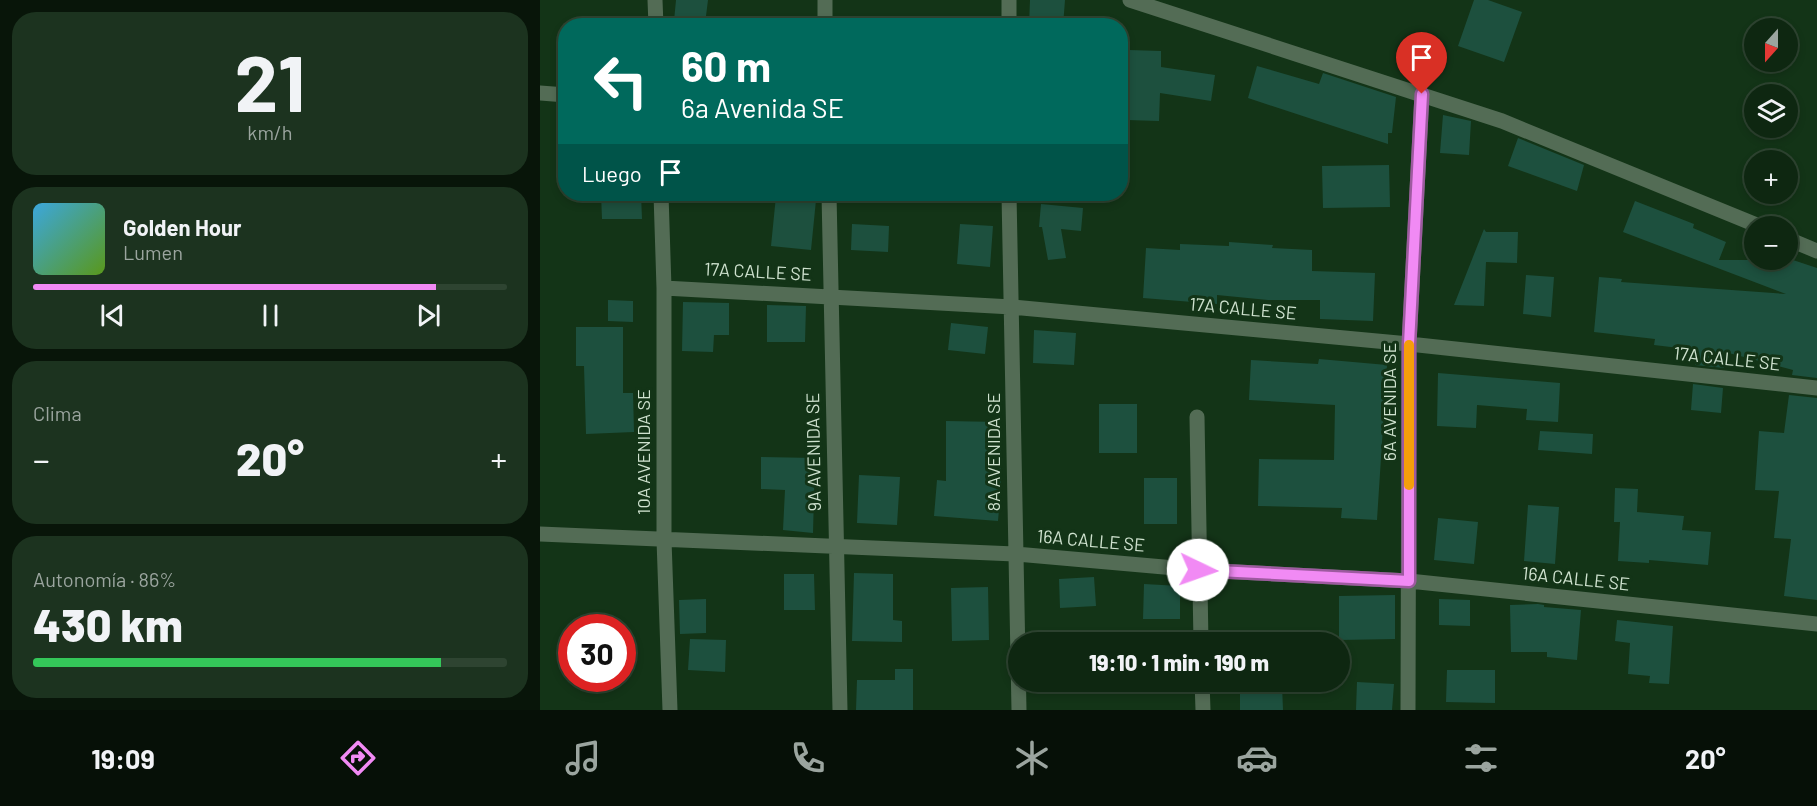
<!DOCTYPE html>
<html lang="es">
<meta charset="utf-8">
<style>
body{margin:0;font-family:Barlow,sans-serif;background:#1c331f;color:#f1f3f6;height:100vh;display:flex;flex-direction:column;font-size:22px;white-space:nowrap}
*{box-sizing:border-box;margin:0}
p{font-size:20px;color:#9ba59f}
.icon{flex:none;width:33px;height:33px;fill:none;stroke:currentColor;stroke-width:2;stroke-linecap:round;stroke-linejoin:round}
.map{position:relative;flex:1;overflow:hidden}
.sheet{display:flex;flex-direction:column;gap:12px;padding:12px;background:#081509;width:540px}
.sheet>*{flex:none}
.hud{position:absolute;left:18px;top:18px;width:570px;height:183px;border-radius:24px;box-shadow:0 3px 9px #0003,0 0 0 2px #2e4431;background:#00695c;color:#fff;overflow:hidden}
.needle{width:39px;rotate:201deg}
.buttons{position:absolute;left:1204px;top:18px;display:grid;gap:12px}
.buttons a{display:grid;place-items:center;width:54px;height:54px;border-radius:50%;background:#0e2711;box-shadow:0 3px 9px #0003,0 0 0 2px #2e4431;font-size:30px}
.speed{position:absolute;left:18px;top:614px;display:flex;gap:12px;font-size:30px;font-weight:700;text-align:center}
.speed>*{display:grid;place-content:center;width:78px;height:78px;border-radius:50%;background:#0e2711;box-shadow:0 3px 9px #0003,0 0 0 2px #2e4431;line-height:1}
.speed .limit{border:9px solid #d22;background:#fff;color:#111}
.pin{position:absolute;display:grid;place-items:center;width:51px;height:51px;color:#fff;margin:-62px -26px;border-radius:50% 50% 50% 0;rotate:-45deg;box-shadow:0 0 6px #0007}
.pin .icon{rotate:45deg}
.me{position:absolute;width:66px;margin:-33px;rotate:93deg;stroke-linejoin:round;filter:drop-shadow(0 0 4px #0008)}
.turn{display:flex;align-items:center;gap:21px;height:126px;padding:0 24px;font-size:27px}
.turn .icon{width:78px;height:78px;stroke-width:2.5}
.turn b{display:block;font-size:42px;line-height:51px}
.then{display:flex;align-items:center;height:57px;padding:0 24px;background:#0003;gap:12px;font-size:22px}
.big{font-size:45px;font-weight:800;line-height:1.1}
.sheet .tile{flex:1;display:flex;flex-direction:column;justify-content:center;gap:9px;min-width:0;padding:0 21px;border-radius:24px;background:#1c331f}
.sheet .dial{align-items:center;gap:0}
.dial b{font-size:78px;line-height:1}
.song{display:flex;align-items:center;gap:18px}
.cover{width:72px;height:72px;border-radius:9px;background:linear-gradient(135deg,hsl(200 70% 55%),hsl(90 70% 35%))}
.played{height:6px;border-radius:3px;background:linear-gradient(90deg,#f18af4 85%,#2e4431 85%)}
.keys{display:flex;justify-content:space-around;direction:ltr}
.heat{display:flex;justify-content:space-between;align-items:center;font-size:33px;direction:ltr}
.charge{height:9px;border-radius:4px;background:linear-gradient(90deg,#34c759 86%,#2e4431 0)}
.trip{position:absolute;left:468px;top:632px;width:342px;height:60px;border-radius:30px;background:#0e2711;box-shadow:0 3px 9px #0003,0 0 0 2px #2e4431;font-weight:800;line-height:60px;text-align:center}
.tabs{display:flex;height:96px;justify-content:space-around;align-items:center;background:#061007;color:#9ba59f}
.tabs .icon{width:42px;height:42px}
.tabs .active{color:#f18af4}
.tabs b{font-size:27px;color:#f1f3f6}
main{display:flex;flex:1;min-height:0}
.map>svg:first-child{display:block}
.building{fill:#1d503e}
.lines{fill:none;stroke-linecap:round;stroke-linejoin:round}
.minor{stroke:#536c55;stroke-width:15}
.route-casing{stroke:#9d5a9f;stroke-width:15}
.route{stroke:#f18af4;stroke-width:10}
.slow{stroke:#f59e0b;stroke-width:10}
.labels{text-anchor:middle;stroke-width:6;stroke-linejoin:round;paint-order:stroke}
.street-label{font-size:18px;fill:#cfe2cf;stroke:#133417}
</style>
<main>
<section class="sheet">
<div class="tile dial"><b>21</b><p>km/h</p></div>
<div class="tile">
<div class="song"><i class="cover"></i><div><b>Golden Hour</b><p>Lumen</p></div></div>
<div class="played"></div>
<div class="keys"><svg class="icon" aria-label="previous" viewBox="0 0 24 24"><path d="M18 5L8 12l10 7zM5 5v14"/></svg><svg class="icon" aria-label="pause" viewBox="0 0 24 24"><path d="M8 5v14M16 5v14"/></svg><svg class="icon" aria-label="next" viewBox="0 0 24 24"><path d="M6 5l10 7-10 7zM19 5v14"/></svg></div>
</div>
<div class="tile"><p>Clima</p>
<div class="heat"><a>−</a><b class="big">20°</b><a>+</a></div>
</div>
<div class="tile"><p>Autonomía · 86%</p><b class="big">430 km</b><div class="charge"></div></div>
</section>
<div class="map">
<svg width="1277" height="710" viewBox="0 0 1277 710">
<rect width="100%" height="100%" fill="#133417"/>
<!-- building -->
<path class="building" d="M136,0H168L165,24L134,21Z
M490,0H525L523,26H489Z
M934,0H948L982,12L964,62L918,46Z
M589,50L621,51V67L675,75L671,101L620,93L619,121L587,120Z
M717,66L779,84L783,73L856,97L852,133H848V144L708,98Z
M903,115L931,121L929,155L900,153Z
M978,138L1044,165L1037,191L968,166Z
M849,165L850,207L783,208L782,166Z
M61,194H101L102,219H62Z
M236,196L276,200L271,250L231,246Z
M1095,201L1154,224L1153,228L1186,242L1179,260H1253L1277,268V378L1252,375L1253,370L1185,352L1184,368L1155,365L1156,350L1114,345L1115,339L1054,332L1059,277L1082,279L1081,282L1246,294L1083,232Z
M501,204L543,208L541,231L521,229L526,258L508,260L502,227H499Z
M312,224L349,226L348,252L311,250Z
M420,224L453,226L450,267L417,264Z
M944,229L946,232H978L977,263L946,262L944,306L914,305Z
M689,242L733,245L732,248L772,250V271L835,273L833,321L780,319V300H728L677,295V304L603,298L606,248L640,250V244L689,246Z
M986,275L1014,277L1011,317L983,314Z
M68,300L93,301V322L68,321Z
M143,302L189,303V335H174L173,352L142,351Z
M227,305L266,306L265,342H227Z
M411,323L448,327L445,354L408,350Z
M36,327H83V393H93L94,432L46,434L44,366H36Z
M494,330L536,333L534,365L493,363Z
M779,359L847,365L837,520L801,518L802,508L718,506L719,459L794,460L795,405L709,400L711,360L778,364Z
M898,373L1020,383L1018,422L986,420L987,409L937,405L936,428L897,426Z
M1153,384L1183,388L1181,413L1151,410Z
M1249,395L1277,398V600L1244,596L1251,539L1234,538L1239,491L1215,490L1219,431L1244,433Z
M559,404H597V453H559Z
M406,421L460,422L461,486L458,521L394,516L397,480L406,481Z
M1000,431L1053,434L1052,454L998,450Z
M221,457L275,458L273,533L243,530L245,490L221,489Z
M319,475L360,477L357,525L317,523Z
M604,478H637V524H604Z
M1075,488L1098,489L1097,512L1144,516L1142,530L1171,532L1168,565L1109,560V563L1078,561L1080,522H1074Z
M988,505L1019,507L1015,564L984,561Z
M898,518L938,522L934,564L894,560Z
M314,573L353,574V620L362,621V642L312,641Z
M244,574H274L275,610H244Z
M554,577L556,606L520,608L519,579Z
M604,584L640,586V619H603Z
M448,587L449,640L412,641L411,588Z
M855,595V639L799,640V596Z
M166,599V633L140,634L139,600Z
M899,599L930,600V626L899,625Z
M998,604L1004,605V607L1041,610L1037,660L1007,657V652H971L970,605Z
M1077,620L1133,626L1129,684L1109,683L1110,676L1088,674L1090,643L1075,641Z
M150,639L186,640L185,672L148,670Z
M355,669H373V710H316L317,680H355Z
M907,670H955V703L906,702Z
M817,682L854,684L852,710H816Z
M700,685H742L743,710H700Z"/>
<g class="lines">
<!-- minor -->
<path class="minor" d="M115,0L116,26
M285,0V26
M590,0L962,121L1219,226
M469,26V0
M0,93L26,95
M121,194L124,288V540L130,710
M289,194L300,710
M469,194L479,710
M1248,239L1277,251
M124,288L472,307L869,344L1277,388
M657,417L661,642
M0,534L475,554L658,570L869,581L1277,624
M662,681L663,710
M868,710L869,344L882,94"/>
</g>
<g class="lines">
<defs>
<path id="route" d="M658,570L869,581V344L882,94"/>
</defs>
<!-- route casing -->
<use href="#route" class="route-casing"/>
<!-- route -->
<use href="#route" class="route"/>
<!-- slow -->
<path class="slow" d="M869,345V485"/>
</g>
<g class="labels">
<!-- street labels -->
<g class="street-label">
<text transform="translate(218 272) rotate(3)" y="6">17A CALLE SE</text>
<text transform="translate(703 309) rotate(5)" y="6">17A CALLE SE</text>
<text transform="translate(1187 359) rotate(6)" y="6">17A CALLE SE</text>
<text transform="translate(850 402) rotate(-90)" y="6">6A AVENIDA SE</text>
<text transform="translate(104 452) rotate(-90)" y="6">10A AVENIDA SE</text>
<text transform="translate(274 452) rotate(-91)" y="6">9A AVENIDA SE</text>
<text transform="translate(454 452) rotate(-90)" y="6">8A AVENIDA SE</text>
<text transform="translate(551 541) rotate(5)" y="6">16A CALLE SE</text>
<text transform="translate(1036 579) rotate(6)" y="6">16A CALLE SE</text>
</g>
</g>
</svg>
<div class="buttons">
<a><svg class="needle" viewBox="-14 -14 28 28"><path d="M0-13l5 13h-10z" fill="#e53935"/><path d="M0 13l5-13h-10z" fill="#9ba59f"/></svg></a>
<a><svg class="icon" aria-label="layers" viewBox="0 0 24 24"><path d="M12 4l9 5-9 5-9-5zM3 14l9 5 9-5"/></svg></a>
<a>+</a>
<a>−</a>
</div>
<div class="speed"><div class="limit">30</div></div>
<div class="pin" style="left:882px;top:94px;background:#d93025"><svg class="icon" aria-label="arrive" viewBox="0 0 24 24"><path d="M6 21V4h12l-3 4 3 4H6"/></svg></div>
<svg class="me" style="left:658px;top:570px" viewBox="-20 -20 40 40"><circle r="19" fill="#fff"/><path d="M0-13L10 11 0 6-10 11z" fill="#f18af4"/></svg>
<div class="trip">19:10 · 1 min · 190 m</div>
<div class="hud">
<div class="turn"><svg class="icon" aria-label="left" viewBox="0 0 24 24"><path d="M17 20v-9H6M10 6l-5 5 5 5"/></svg><div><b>60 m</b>6a Avenida SE</div></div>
<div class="then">Luego<svg class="icon" aria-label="arrive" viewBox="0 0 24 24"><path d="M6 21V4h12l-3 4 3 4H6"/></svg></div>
</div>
</div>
</main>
<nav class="tabs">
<b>19:09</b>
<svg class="icon active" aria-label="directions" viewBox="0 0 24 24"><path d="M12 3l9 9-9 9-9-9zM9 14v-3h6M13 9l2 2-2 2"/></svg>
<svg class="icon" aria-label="music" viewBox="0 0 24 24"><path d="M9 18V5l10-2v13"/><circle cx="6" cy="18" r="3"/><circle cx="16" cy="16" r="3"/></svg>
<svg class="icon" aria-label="phone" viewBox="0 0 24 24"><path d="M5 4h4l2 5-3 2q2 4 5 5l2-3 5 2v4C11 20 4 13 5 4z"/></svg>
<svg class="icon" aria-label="climate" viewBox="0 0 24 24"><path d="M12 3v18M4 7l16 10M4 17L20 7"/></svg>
<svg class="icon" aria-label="car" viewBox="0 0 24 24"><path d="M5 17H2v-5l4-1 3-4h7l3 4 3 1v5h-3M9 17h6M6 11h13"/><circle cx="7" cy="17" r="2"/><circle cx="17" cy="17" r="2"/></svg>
<svg class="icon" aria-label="filters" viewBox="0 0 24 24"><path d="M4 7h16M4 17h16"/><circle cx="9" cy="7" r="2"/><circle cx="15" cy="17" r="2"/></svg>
<b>20°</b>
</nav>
